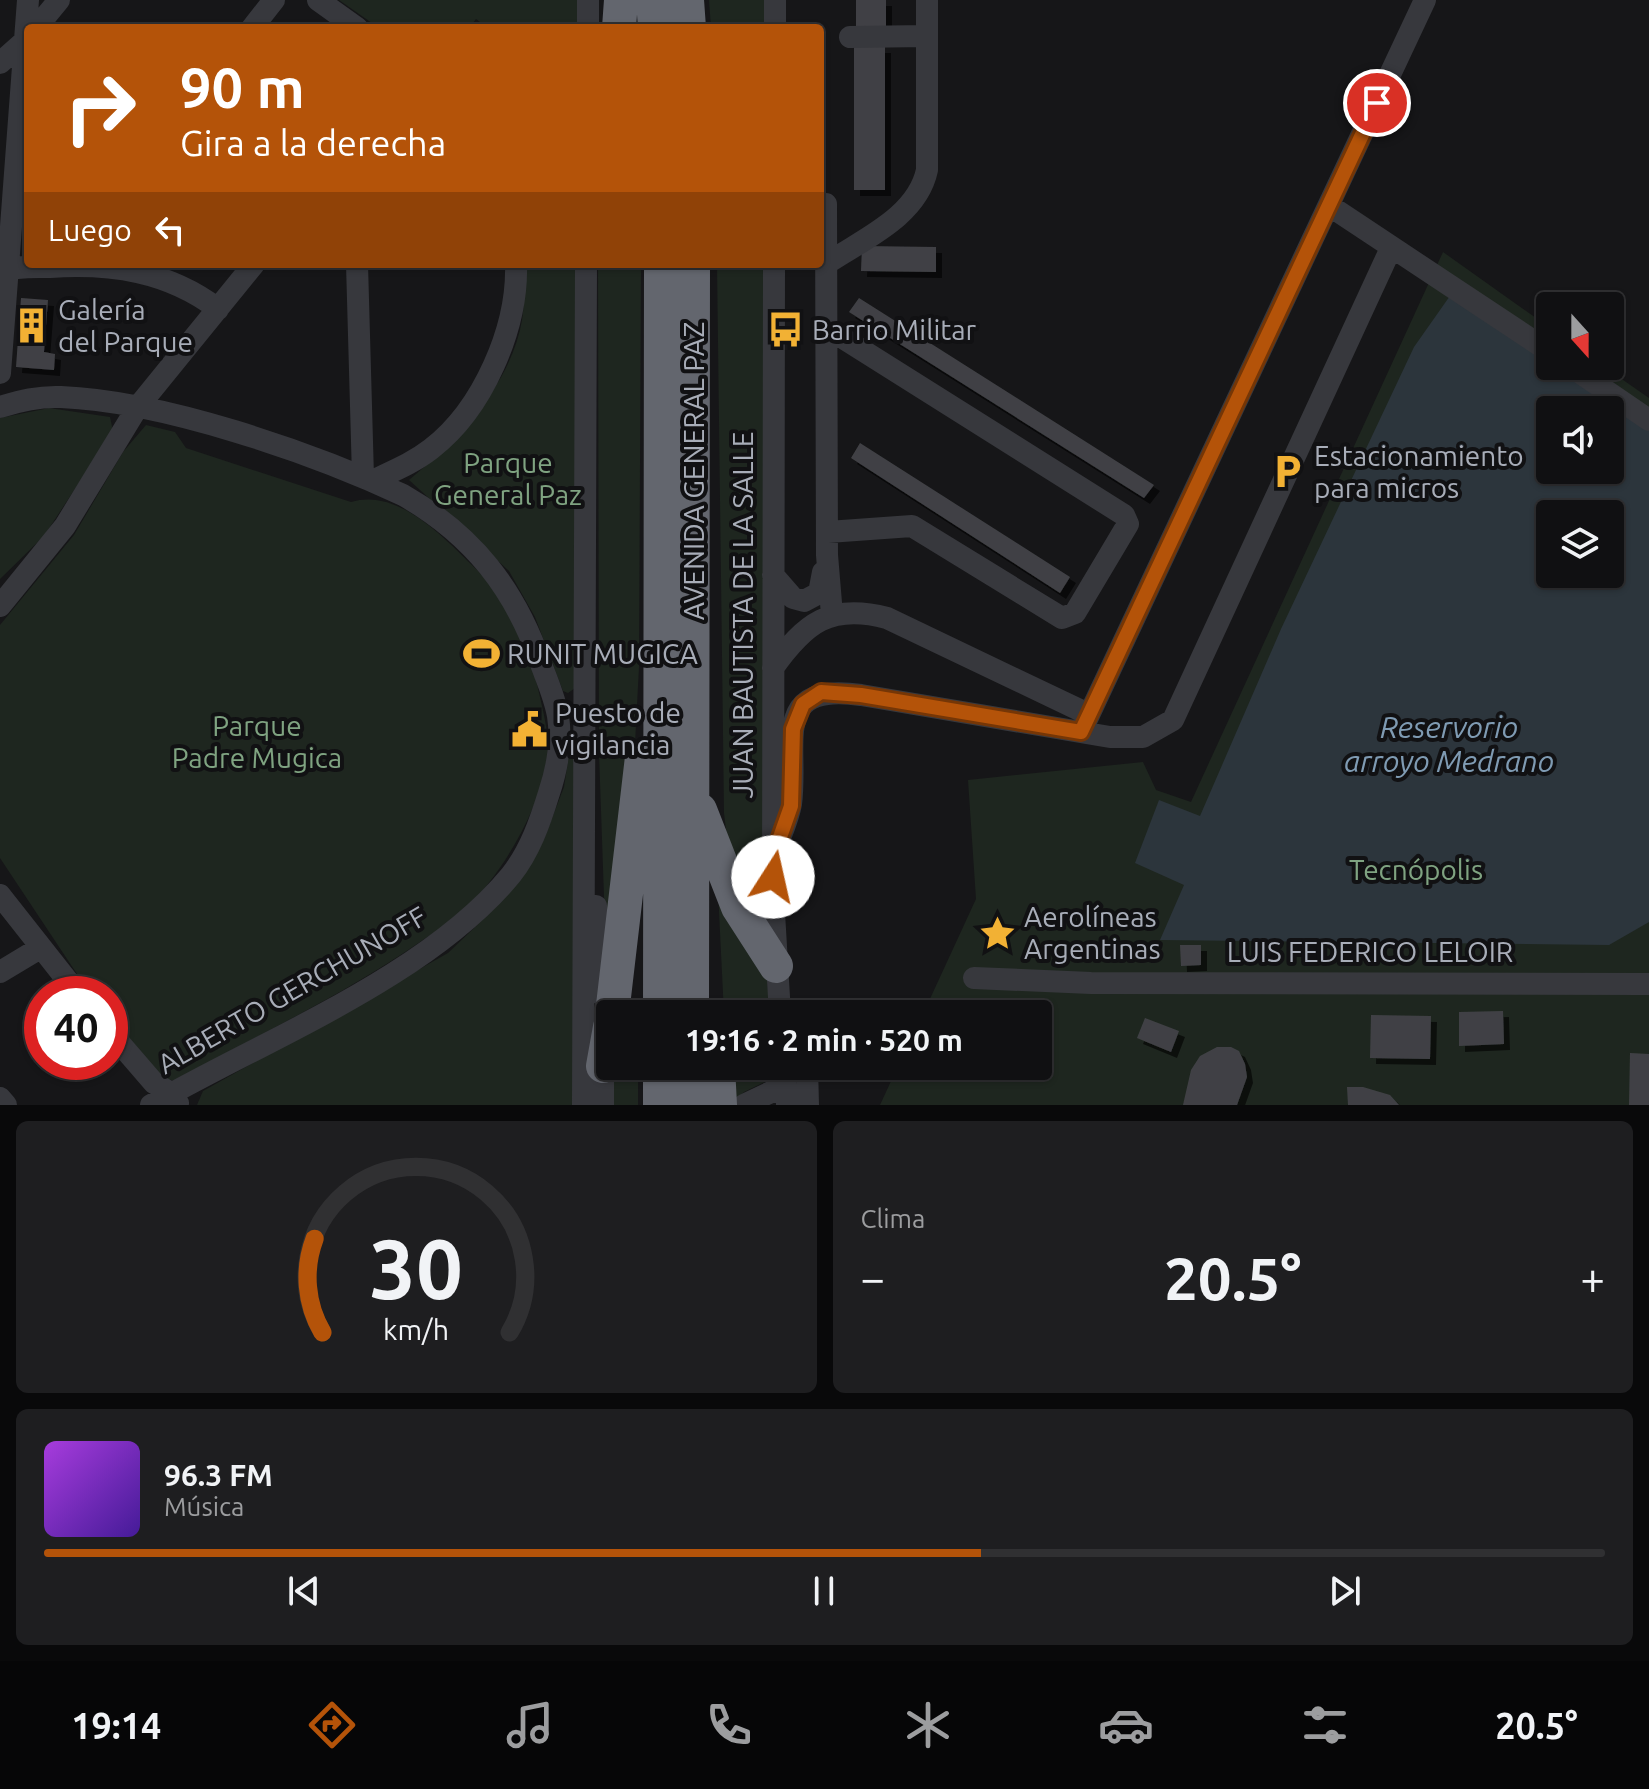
<!DOCTYPE html>
<html lang="es">
<meta charset="utf-8">
<style>
body{margin:0;font-family:Ubuntu,sans-serif;background:#1e1e20;color:#f1f3f6;height:100vh;display:flex;flex-direction:column;font-size:30px;white-space:nowrap}
*{box-sizing:border-box;margin:0}
p{font-size:26px;color:#9c9d9f}
.icon{flex:none;width:44px;height:44px;fill:none;stroke:currentColor;stroke-width:2;stroke-linecap:round;stroke-linejoin:round}
.map{position:relative;height:1105px;overflow:hidden}
.sheet{display:flex;flex-direction:column;gap:16px;padding:16px;background:#09090a;flex:1}
.sheet>*{flex:none}
.hud{position:absolute;left:24px;top:24px;width:800px;height:244px;border-radius:8px;box-shadow:0 2px 6px #0004,0 0 0 2px #303032;background:#b45309;color:#fff;overflow:hidden}
.needle{width:52px;rotate:159deg}
.controls{position:absolute;left:1536px;top:292px;display:grid;gap:16px}
.controls a{display:grid;place-items:center;width:88px;height:88px;border-radius:8px;background:#101012;box-shadow:0 2px 6px #0004,0 0 0 2px #303032;font-size:40px}
.speed{position:absolute;left:24px;top:976px;display:flex;gap:16px;font-size:40px;font-weight:700;text-align:center}
.speed>*{display:grid;place-content:center;width:104px;height:104px;border-radius:50%;background:#101012;box-shadow:0 2px 6px #0004,0 0 0 2px #303032;line-height:1}
.speed .limit{border:12px solid #d22;background:#fff;color:#111}
.pin{position:absolute;display:grid;place-items:center;width:68px;height:68px;color:#fff;margin:-34px;border:4px solid #fff;border-radius:50%;box-shadow:0 2px 8px #0007}
.me{position:absolute;width:88px;margin:-44px;rotate:10deg;stroke-linejoin:round;filter:drop-shadow(0 0 6px #0008)}
.turn{display:flex;align-items:center;gap:28px;height:168px;padding:0 24px;font-size:36px}
.turn .icon{width:104px;height:104px;stroke-width:2.5}
.turn b{display:block;font-size:56px;line-height:68px}
.then{display:flex;align-items:center;height:76px;padding:0 24px;background:#0003;gap:16px;font-size:30px}
.big{font-size:60px;font-weight:700;line-height:1.1}
.sheet .card{flex:1;display:flex;flex-direction:column;justify-content:center;gap:12px;min-width:0;padding:0 28px;border-radius:12px;background:#1e1e20}
.sheet .dial{align-items:center;gap:0}
.dial svg{height:208px;overflow:visible;fill:none;stroke:#303032;stroke-width:7;stroke-linecap:round;text-anchor:middle}
.dial text{fill:#f1f3f6;stroke:none}
.song{display:flex;align-items:center;gap:24px}
.cover{width:96px;height:96px;border-radius:12px;background:linear-gradient(135deg,hsl(280 70% 55%),hsl(260 70% 35%))}
.played{height:8px;border-radius:4px;background:linear-gradient(90deg,#b45309 60%,#303032 60%)}
.keys{display:flex;justify-content:space-around;direction:ltr}
.heat{display:flex;justify-content:space-between;align-items:center;font-size:44px;direction:ltr}
.sheet .tiles{flex:1;display:grid;gap:16px;grid-template-columns:1fr 1fr}
.card:last-child{grid-column:span 2}
.trip{position:absolute;left:596px;top:1000px;width:456px;height:80px;border-radius:8px;background:#101012;box-shadow:0 2px 6px #0004,0 0 0 2px #303032;font-weight:700;line-height:80px;text-align:center}
.tab-bar{display:flex;height:128px;justify-content:space-around;align-items:center;background:#060607;color:#9c9d9f}
.tab-bar .icon{width:56px;height:56px}
.tab-bar .current{color:#b45309}
.tab-bar b{font-size:36px;color:#f1f3f6}
.map>svg:first-child{display:block}
.green{fill:#1e261f;fill-rule:evenodd}
.water{fill:#2c353c;fill-rule:evenodd}
.building{fill:#404145;filter:url(#shadow)}
.lines{fill:none;stroke-linecap:round;stroke-linejoin:round}
.minor{stroke:#37383d;stroke-width:22}
.highway{stroke:#63666e;stroke-width:34}
.route-casing{stroke:#753606;stroke-width:20}
.route{stroke:#b45309;stroke-width:14}
.labels{text-anchor:middle;stroke-width:8;stroke-linejoin:round;paint-order:stroke}
.poi-label{font-size:28px;fill:#a8adb8;stroke:#111113;text-anchor:start}
.park-label{font-size:28px;fill:#7fa381;stroke:#111113}
.street-label{font-size:28px;fill:#a8adb8;stroke:#111113}
.water-label{font-size:30px;font-style:italic;fill:#7f9bb3;stroke:#111113}
</style>
<div class="map">
<svg width="1649" height="1105" viewBox="0 0 1649 1105">
<defs>
<filter id="shadow"><feDropShadow dx="6" dy="6" stdDeviation="0" flood-color="#0009"/></filter>
</defs>
<rect width="100%" height="100%" fill="#161618"/>
<!-- green -->
<path class="green" d="M339,0H578V28H488L476,19L469,28H379Z
M709,0H765V28H711Z
M1443,252L1550,328V366H1603L1649,398V1105H880L898,1066H1038V1014H923L976,899L968,780L1143,762L1156,790L1191,802ZM1550,410H1610V470H1550ZM1550,514H1610V574H1550Z
M524,264H576L575,688L568,693L563,691L535,617L509,571L409,480C457,440 511,385 522,320C525,302 523,282 524,264Z
M598,264H641L639,667L635,744L607,983L599,753Z
M717,264H764L763,925L728,846L724,813Z
M49,408L110,417L113,431L44,536L0,579V418Z
M146,425L175,432L186,448L351,502C397,488 441,535 472,565C510,601 529,647 540,697C544,716 550,737 547,757C542,807 502,873 466,909C453,923 432,933 417,944C341,996 256,1036 175,1081L160,1077L110,1015V994H93L79,977L0,858V625L74,535L123,452Z
M569,755H574L573,1105H197L203,1091L448,953L495,908L544,839L564,787Z
M718,891L767,979L770,1014H724Z
M610,1066H638V1105H611Z
M726,1066H775V1077L744,1092L730,1105Z"/>
<!-- water -->
<path class="water" d="M1452,293L1550,361V366H1557L1649,430V922L1609,945L1160,940L1184,885L1135,863L1159,800L1200,816L1281,629L1414,347ZM1550,410H1610V470H1550ZM1550,514H1610V574H1550Z"/>
<!-- building -->
<path class="building" d="M856,0H886V26L856,27Z
M854,47H885V190H854Z
M862,246L936,247V272L861,271Z
M21,298L48,300L44,352L55,354L54,370L16,367Z
M859,298L1154,485L1144,498L849,312Z
M860,443L1070,577L1060,593L851,458Z
M1180,945H1201V965L1181,966Z
M1503,1011L1504,1044L1459,1046V1012Z
M1371,1015L1431,1016L1430,1059L1370,1058Z
M1145,1018L1179,1031L1171,1052L1137,1038Z
M1217,1047H1231L1239,1051L1245,1064L1247,1077L1237,1105H1183L1191,1070L1200,1056Z
M1630,1053L1649,1054V1105H1629Z
M1347,1087H1363L1390,1095L1399,1105H1348Z"/>
<g class="lines">
<!-- minor -->
<path class="minor" d="M318,0L357,28
M36,28L59,0
M252,28L274,0
M588,28V0
M775,28V0
M850,37L927,36
M0,63L27,39
M826,204L827,555L832,615
M1330,206L1550,352
M357,264L363,477
M774,264L773,896L780,1014
M826,264C863,239 917,217 927,170V0
M0,271C16,266 34,267 50,267C111,263 168,271 218,309
M827,328L1124,515L1128,524L1075,613L1062,618L912,526L828,532
M1570,366L1649,420
M0,373L28,0
M0,407C20,401 39,396 61,397C162,401 311,452 403,495C473,535 515,589 541,664C547,680 555,698 558,716C562,742 557,769 549,793C540,822 530,851 511,875C427,977 266,1039 151,1105
M372,481C393,471 413,463 431,449C483,409 518,328 516,264
M773,575L793,598L804,601L819,593L823,572
M0,606L65,526L137,408L254,264
M773,668C805,623 830,603 887,618L1088,714
M1081,732L1425,0
M773,857C778,840 788,822 791,804C799,743 769,682 861,695L1110,737H1143L1173,720L1391,248
M0,895L78,994
M596,906L602,995
M0,972L40,948
M974,978L1091,983L1649,984
M110,1032L154,1083L171,1093L178,1103
M603,1054V1105
M784,1066L787,1104
M807,1066L808,1105
M0,1098L6,1105
M583,1105L586,264
M744,1105L771,1092L786,1090"/>
<!-- highway -->
<path class="highway" d="M653,0L655,28
M687,0L689,28
M619,28L621,0
M700,810L738,907L776,966
M612,1014L642,757
M660,1014L661,264
M692,1014L693,264
M603,1066L610,1027
M718,1066L720,1105
M660,1105V1066
M692,1105V1066"/>
</g>
<g class="lines">
<defs>
<path id="route" d="M773,877V857L791,806L793,729L803,704L821,692L861,695L1081,732L1377,103"/>
</defs>
<!-- route casing -->
<use href="#route" class="route-casing"/>
<!-- route -->
<use href="#route" class="route"/>
</g>
<!-- icons -->
<defs>
<symbol id="building-bare" viewBox="-9 -9 18 18"><path d="M-4-6H4V6H1V3H-1V6H-4ZM-2.5-4.3h1.7v1.8h-1.7ZM.8-4.3h1.7v1.8H.8ZM-2.5-1h1.7V.8h-1.7ZM.8-1h1.7V.8H.8Z" fill="#f2b134" stroke="#111113" stroke-width="2.5" paint-order="stroke"/></symbol>
<symbol id="bus-bare" viewBox="-9 -9 18 18"><path d="M-5-6H5V4H4V6H2V4H-2V6H-4V4H-5ZM-3.5-4V0h7V-4ZM-3.5 1.2v1.5H-2V1.2ZM2 1.2v1.5H3.5V1.2Z" fill="#f2b134" stroke="#111113" stroke-width="2.5" paint-order="stroke"/></symbol>
<symbol id="parking-bare" viewBox="-9 -9 18 18"><path d="M-3.5-5.5H1a3.5 3.5 0 0 1 0 7H-1V5.5H-3.5ZM-1-3.4V-.6H.8a1.4 1.4 0 0 0 0-2.8Z" fill="#f2b134" stroke="#111113" stroke-width="2.5" paint-order="stroke"/></symbol>
<symbol id="stadium-bare" viewBox="-9 -9 18 18"><path d="M0-5a6.5 5 0 1 0 0 10a6.5 5 0 1 0 0-10ZM-3.5-1.8h7v3.6h-7Z" fill="#f2b134" stroke="#111113" stroke-width="2.5" paint-order="stroke"/></symbol>
<symbol id="civic-bare" viewBox="-9 -9 18 18"><path d="M-.6-6.5H3V-4.5H.6V-3L4-1V1h2V6H-6V1h2V-1L-.6-3ZM-1.2 2.5V6h2.4V2.5Z" fill="#f2b134" stroke="#111113" stroke-width="2.5" paint-order="stroke"/></symbol>
<symbol id="sight-bare" viewBox="-9 -9 18 18"><path d="M0-6L1.8-2.2L6-1.7L2.9 1.2L3.7 5.4L0 3.3L-3.7 5.4L-2.9 1.2L-6-1.7L-1.8-2.2Z" fill="#f2b134" stroke="#111113" stroke-width="2.5" paint-order="stroke"/></symbol>
</defs>
<g fill-rule="evenodd">
<use href="#building-bare" x="6" y="300" width="51" height="51"/>
<use href="#bus-bare" x="760" y="304" width="51" height="51"/>
<use href="#parking-bare" x="1262" y="446" width="51" height="51"/>
<use href="#stadium-bare" x="456" y="628" width="51" height="51"/>
<use href="#civic-bare" x="504" y="704" width="51" height="51"/>
<use href="#sight-bare" x="972" y="908" width="51" height="51"/>
</g>
<g class="labels">
<!-- poi labels -->
<g class="poi-label">
<text x="58" y="320">Galería<tspan x="58" dy="32">del Parque</tspan></text>
<text x="812" y="340">Barrio Militar</text>
<text x="1314" y="466">Estacionamiento<tspan x="1314" dy="32">para micros</tspan></text>
<text x="507" y="664">RUNIT MUGICA</text>
<text x="555" y="723">Puesto de<tspan x="555" dy="32">vigilancia</tspan></text>
<text x="1024" y="927">Aerolíneas<tspan x="1024" dy="32">Argentinas</tspan></text>
</g>
<!-- park labels -->
<g class="park-label">
<text x="508" y="473">Parque<tspan x="508" dy="32">General Paz</tspan></text>
<text x="257" y="736">Parque<tspan x="257" dy="32">Padre Mugica</tspan></text>
<text x="1416" y="880">Tecnópolis</text>
</g>
<!-- street labels -->
<g class="street-label">
<text transform="translate(694 471) rotate(-90)" y="10">AVENIDA GENERAL PAZ</text>
<text transform="translate(743 615) rotate(-90)" y="10">JUAN BAUTISTA DE LA SALLE</text>
<text x="1370" y="962">LUIS FEDERICO LELOIR</text>
<text transform="translate(292 990) rotate(-30)" y="10">ALBERTO GERCHUNOFF</text>
</g>
<!-- water labels -->
<g class="water-label">
<text x="1449" y="738">Reservorio<tspan x="1449" dy="34">arroyo Medrano</tspan></text>
</g>
</g>
</svg>
<div class="controls">
<a><svg class="needle" viewBox="-14 -14 28 28"><path d="M0-13l5 13h-10z" fill="#e53935"/><path d="M0 13l5-13h-10z" fill="#9c9d9f"/></svg></a>
<a><svg class="icon" aria-label="sound" viewBox="0 0 24 24"><path d="M4 9h4l5-4v14l-5-4H4zM17 9q2 3 0 6"/></svg></a>
<a><svg class="icon" aria-label="layers" viewBox="0 0 24 24"><path d="M12 4l9 5-9 5-9-5zM3 14l9 5 9-5"/></svg></a>
</div>
<div class="speed"><div class="limit">40</div></div>
<div class="pin" style="left:1377px;top:103px;background:#d93025"><svg class="icon" aria-label="arrive" viewBox="0 0 24 24"><path d="M6 21V4h12l-3 4 3 4H6"/></svg></div>
<svg class="me" style="left:773px;top:877px" viewBox="-20 -20 40 40"><circle r="19" fill="#fff"/><path d="M0-13L10 11 0 6-10 11z" fill="#b45309"/></svg>
<div class="trip">19:16 · 2 min · 520 m</div>
<div class="hud">
<div class="turn"><svg class="icon" aria-label="right" viewBox="0 0 24 24"><path d="M7 20v-9h11M14 6l5 5-5 5"/></svg><div><b>90 m</b>Gira a la derecha</div></div>
<div class="then">Luego<svg class="icon" aria-label="left" viewBox="0 0 24 24"><path d="M17 20v-9H6M10 6l-5 5 5 5"/></svg></div>
</div>
</div>
<section class="sheet">
<div class="tiles">
<div class="card dial"><svg viewBox="0 0 100 80">
<path d="M14 69A42 42 0 1 1 86 69"/>
<path d="M14 69A42 42 0 0 1 11 33" stroke="#b45309"/>
<text x="50" y="56" font-size="32" font-weight="700">30</text>
<text x="50" y="72" font-size="11">km/h</text>
</svg></div>
<div class="card"><p>Clima</p>
<div class="heat"><a>−</a><b class="big">20.5°</b><a>+</a></div>
</div>
<div class="card">
<div class="song"><i class="cover"></i><div><b>96.3 FM</b><p>Música</p></div></div>
<div class="played"></div>
<div class="keys"><svg class="icon" aria-label="previous" viewBox="0 0 24 24"><path d="M18 5L8 12l10 7zM5 5v14"/></svg><svg class="icon" aria-label="pause" viewBox="0 0 24 24"><path d="M8 5v14M16 5v14"/></svg><svg class="icon" aria-label="next" viewBox="0 0 24 24"><path d="M6 5l10 7-10 7zM19 5v14"/></svg></div>
</div>
</div>
</section>
<nav class="tab-bar">
<b>19:14</b>
<svg class="icon current" aria-label="directions" viewBox="0 0 24 24"><path d="M12 3l9 9-9 9-9-9zM9 14v-3h6M13 9l2 2-2 2"/></svg>
<svg class="icon" aria-label="music" viewBox="0 0 24 24"><path d="M9 18V5l10-2v13"/><circle cx="6" cy="18" r="3"/><circle cx="16" cy="16" r="3"/></svg>
<svg class="icon" aria-label="phone" viewBox="0 0 24 24"><path d="M5 4h4l2 5-3 2q2 4 5 5l2-3 5 2v4C11 20 4 13 5 4z"/></svg>
<svg class="icon" aria-label="climate" viewBox="0 0 24 24"><path d="M12 3v18M4 7l16 10M4 17L20 7"/></svg>
<svg class="icon" aria-label="car" viewBox="0 0 24 24"><path d="M5 17H2v-5l4-1 3-4h7l3 4 3 1v5h-3M9 17h6M6 11h13"/><circle cx="7" cy="17" r="2"/><circle cx="17" cy="17" r="2"/></svg>
<svg class="icon" aria-label="filters" viewBox="0 0 24 24"><path d="M4 7h16M4 17h16"/><circle cx="9" cy="7" r="2"/><circle cx="15" cy="17" r="2"/></svg>
<b>20.5°</b>
</nav>
